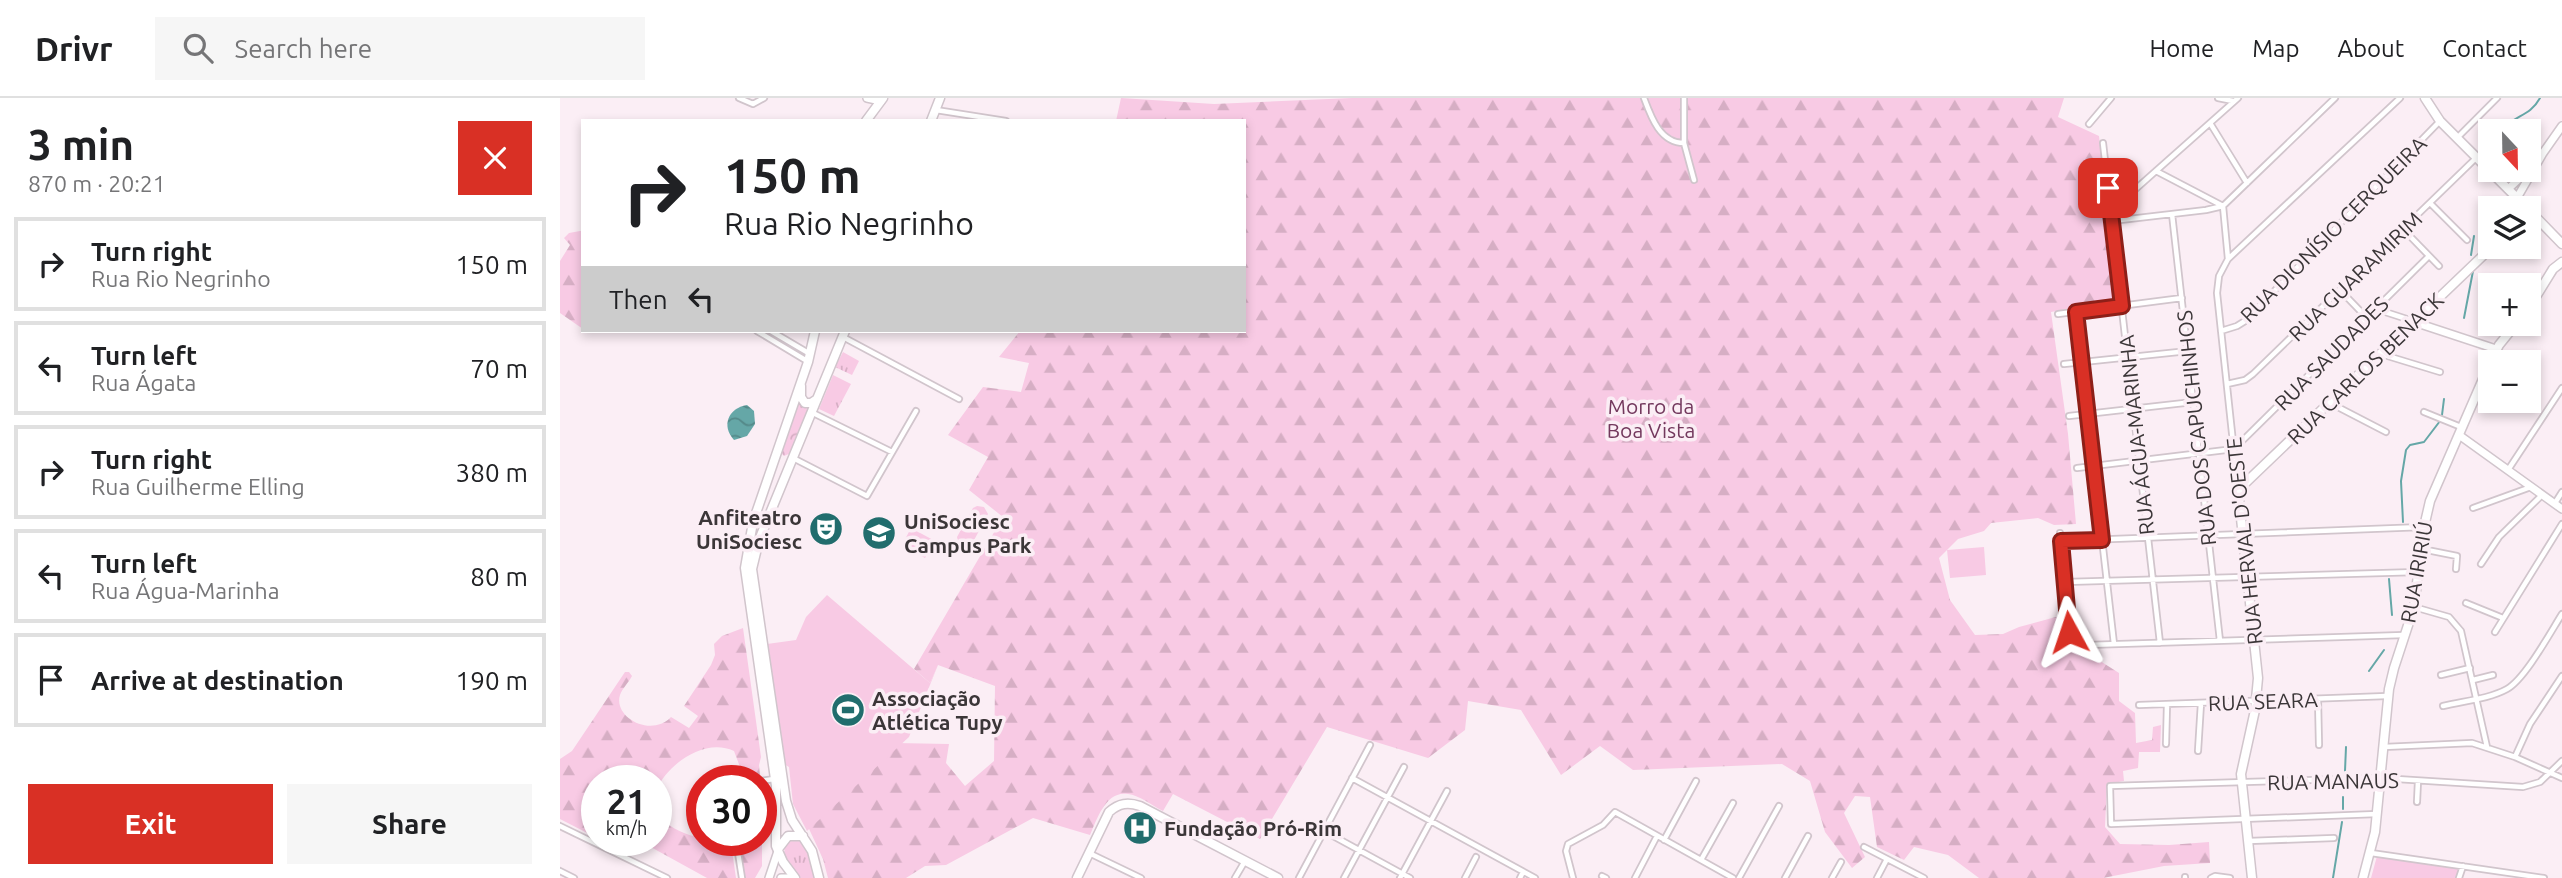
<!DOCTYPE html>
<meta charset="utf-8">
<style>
:root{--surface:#fff;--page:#f6f6f6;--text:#202124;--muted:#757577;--line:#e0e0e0;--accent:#d93025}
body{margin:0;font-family:Ubuntu,sans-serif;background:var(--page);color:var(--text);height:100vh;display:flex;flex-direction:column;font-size:26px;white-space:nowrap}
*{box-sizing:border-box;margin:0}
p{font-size:23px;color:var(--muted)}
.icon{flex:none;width:38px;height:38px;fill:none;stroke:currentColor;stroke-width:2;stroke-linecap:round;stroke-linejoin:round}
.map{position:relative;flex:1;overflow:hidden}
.sheet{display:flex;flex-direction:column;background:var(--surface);width:560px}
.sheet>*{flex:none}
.guide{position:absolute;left:21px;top:21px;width:665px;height:214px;border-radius:0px;box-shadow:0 4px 10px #0003;background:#fff;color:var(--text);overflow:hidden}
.needle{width:46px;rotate:158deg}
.fabs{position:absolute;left:1918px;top:21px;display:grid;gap:14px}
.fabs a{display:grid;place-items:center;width:63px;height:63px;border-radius:0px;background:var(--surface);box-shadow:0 4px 10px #0003;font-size:35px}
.speed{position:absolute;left:21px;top:667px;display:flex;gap:14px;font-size:35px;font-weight:700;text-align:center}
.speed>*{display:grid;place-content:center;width:91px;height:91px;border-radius:50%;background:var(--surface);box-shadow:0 4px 10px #0003;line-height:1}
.speed small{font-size:18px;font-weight:400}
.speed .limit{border:10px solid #d22;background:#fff;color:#111}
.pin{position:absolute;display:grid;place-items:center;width:60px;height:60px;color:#fff;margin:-30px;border-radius:14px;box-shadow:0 4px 10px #0006}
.me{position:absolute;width:77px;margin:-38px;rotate:355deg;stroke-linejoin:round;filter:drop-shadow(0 0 5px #0008)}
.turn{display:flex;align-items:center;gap:24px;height:147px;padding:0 28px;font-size:32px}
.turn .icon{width:91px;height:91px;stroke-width:2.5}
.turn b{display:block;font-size:49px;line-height:60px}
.then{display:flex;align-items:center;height:66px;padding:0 28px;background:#0003;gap:14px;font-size:26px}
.round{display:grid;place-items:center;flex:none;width:74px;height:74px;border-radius:0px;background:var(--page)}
.head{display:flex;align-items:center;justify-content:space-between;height:119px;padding:0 28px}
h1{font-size:42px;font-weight:700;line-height:52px}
.cta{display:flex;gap:14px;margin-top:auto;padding:14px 28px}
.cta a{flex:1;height:80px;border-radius:0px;background:var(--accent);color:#fff;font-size:28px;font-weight:700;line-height:80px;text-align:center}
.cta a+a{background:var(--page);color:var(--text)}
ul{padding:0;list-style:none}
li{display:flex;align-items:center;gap:21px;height:94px;margin:0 14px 10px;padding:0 14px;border:4px solid var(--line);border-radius:0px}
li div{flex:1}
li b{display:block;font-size:26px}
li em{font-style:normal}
header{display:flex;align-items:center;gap:42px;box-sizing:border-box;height:98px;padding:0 35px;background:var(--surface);border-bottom:2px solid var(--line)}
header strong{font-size:33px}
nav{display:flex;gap:38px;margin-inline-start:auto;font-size:24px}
.search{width:490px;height:63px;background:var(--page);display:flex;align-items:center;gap:18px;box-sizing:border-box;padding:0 24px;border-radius:0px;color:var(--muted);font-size:26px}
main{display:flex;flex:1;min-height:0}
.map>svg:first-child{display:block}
.grass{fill:url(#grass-tufts)}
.forest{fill:url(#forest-firs)}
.park{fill:url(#park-crowns)}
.pitch{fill:#f8cae4}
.water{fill:url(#water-waves)}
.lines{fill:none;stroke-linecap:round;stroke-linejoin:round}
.stream{stroke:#65a7a7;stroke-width:2}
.street-casing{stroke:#d1c5cc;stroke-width:8}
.secondary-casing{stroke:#d1c5cc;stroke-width:10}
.primary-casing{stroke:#d1c5cc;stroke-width:11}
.street{stroke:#fff;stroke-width:4.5}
.secondary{stroke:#fff;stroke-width:7}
.primary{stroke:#fff;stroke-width:8}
.route-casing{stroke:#8d1f18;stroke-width:18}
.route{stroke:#d93025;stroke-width:12}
.labels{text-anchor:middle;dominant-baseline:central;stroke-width:7;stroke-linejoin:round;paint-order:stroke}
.street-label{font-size:21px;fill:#3b3638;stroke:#fbeef5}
.park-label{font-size:21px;fill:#73385d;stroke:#fbeef5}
.poi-label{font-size:21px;font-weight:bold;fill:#3b3638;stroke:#fbeef5;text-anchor:start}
</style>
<header>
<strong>Drivr</strong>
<div class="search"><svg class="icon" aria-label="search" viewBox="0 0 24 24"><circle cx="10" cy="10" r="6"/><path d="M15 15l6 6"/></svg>Search here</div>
<nav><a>Home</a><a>Map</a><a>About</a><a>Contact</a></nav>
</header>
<main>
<section class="sheet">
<div class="head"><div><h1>3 min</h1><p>870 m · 20:21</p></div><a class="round" style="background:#d93025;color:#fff"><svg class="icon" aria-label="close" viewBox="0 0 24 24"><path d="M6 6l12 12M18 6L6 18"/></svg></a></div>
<ul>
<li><svg class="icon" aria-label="right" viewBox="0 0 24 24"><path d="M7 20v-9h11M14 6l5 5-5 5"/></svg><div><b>Turn right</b><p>Rua Rio Negrinho</p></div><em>150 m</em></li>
<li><svg class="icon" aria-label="left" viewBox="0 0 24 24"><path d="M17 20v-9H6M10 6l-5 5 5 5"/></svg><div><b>Turn left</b><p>Rua Ágata</p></div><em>70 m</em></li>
<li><svg class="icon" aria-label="right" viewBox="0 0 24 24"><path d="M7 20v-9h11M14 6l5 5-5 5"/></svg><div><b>Turn right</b><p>Rua Guilherme Elling</p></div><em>380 m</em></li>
<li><svg class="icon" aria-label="left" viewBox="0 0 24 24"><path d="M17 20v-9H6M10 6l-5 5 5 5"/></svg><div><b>Turn left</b><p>Rua Água-Marinha</p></div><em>80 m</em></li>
<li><svg class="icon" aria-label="arrive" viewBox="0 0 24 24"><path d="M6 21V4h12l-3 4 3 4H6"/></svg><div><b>Arrive at destination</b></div><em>190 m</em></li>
</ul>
<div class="cta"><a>Exit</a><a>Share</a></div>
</section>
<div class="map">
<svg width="2002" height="780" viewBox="0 0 2002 780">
<defs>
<pattern id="grass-tufts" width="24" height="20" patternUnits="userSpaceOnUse" patternTransform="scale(1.75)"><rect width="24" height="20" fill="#f8cae4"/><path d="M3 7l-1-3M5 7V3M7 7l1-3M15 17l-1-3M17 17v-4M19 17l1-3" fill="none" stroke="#d6aec4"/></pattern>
<pattern id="forest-firs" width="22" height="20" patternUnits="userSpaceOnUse" patternTransform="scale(1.75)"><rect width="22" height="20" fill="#f8cae4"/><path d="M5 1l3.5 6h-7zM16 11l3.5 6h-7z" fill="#d6aec4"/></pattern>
<pattern id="park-crowns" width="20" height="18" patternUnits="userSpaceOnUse" patternTransform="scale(1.75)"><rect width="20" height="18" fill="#f8cae4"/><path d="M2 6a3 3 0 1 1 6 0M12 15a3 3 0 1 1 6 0" fill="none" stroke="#d6aec4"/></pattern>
<pattern id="water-waves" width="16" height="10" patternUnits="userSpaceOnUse" patternTransform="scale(1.75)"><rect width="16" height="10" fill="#65a7a7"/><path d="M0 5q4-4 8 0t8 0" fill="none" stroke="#548989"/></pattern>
</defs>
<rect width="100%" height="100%" fill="#fbeef5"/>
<!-- grass -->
<path class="grass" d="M 283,254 L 299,263 L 292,277 L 275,269 Z
M 273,277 L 291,286 L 274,318 L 259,311 Z
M 230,741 L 240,741 L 248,752 L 256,780 L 239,780 L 225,760 L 224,747 Z"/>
<!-- forest -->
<path class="forest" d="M 561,0 L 654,6 L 792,0 L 1504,0 L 1498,19 L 1539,38 L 1557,202 L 1491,214 L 1508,336 L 1516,426 L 1494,427 L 1478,420 L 1431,425 L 1424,433 L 1398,441 L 1379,460 L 1390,502 L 1415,537 L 1443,536 L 1459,529 L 1503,517 L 1504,540 L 1559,575 L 1559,603 L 1575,615 L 1576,645 L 1592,642 L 1593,629 L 1601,627 L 1600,654 L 1579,654 L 1578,670 L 1563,673 L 1564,683 L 1547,686 L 1545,729 L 1560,746 L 1609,747 L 1649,744 L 1650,765 L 1604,768 L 1543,780 L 1419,780 L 1388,757 L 1354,749 L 1344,762 L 1317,749 L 1310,699 L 1295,698 L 1284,715 L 1305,759 L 1292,770 L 1265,734 L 1250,683 L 1222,666 L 1073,672 L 1040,648 L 1001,677 L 961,612 L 908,603 L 905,632 L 868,660 L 767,629 L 700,741 L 613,696 L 603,713 C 593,708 579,697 568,696 C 546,692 537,721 530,737 L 473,720 L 386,767 L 365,768 L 346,780 L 268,780 L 263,761 L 244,720 L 336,645 L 389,646 L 386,665 L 405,688 L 434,663 L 435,588 L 378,567 L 370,585 L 354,571 L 443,419 L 409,392 L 428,359 L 388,337 L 423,289 L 461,294 L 469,265 L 439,259 L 460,233 L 684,233 L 684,23 L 556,23 Z
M 20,133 L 23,133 L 23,231 L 0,215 L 0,163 L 10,147 L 4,140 L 9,135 Z
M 183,530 L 201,659 L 199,667 L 200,678 L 186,682 L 173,682 L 180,669 L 174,653 C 145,639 107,666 96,693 L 96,682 L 37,682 L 37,740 L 0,721 L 0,661 L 12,653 L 65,574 L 69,574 L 72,578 C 69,584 62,591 60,597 C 53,619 91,640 111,619 L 129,630 L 138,618 L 124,608 L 151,567 L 155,557 L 154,546 L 162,538 Z
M 202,684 L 202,768 L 195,780 L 184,780 L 179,742 L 201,742 Z
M 96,708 C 108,743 148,735 172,753 L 176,780 L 147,780 L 78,742 L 96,742 Z"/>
<!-- park -->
<path class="park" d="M 239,298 L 251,307 L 231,355 L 224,358 L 220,354 Z"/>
<!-- pitch -->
<path class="pitch" d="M 417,408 L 424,409 L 428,416 L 412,446 L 402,449 L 399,447 L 397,439 L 413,410 Z
M 351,430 L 375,443 L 365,460 L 342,447 Z
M 1424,449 L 1426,477 L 1390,480 L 1387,452 Z
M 267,497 L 370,585 L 378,567 L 349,639 L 247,733 L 233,706 L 229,669 L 224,666 L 207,546 L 236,542 L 246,519 Z
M 1817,758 L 1898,771 L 1896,780 L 1811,780 Z"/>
<!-- water -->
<path class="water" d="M 187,307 L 194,313 L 195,326 L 187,338 L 174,342 C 161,328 168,310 187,307 Z"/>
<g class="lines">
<!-- stream -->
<path class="stream" d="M 1942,33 C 1954,16 1969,20 1980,0
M 1911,157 L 1914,138
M 1904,220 L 1913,173
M 1882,317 L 1884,301
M 1843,424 L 1841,383 L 1846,352 L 1850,347 L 1864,344 L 1880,323
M 1829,481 L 1832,517
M 1809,573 L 1824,552
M 1785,673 L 1786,649
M 1783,711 L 1783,699
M 1773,780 L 1782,724"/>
<!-- street casing -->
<g class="street-casing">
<path id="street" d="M 179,0 L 193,6 L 204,0
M 1084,0 C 1091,19 1100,45 1124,45 L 1124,0
M 1658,0 L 1673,3
M 376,12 L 446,23
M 1650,25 L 1687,85
M 1529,26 L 1551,0
M 1898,39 L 1937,0
M 1124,45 L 1134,82
M 1543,45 L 1600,545
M 1596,73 L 1663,108 L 1668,161 L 1659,178 L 1657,195 L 1678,391
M 1870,105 L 1907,142
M 1552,112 L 1678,0
M 1612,116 L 1660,543
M 1552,123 L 1646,112 L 1663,108 L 1775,0
M 1843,131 L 1879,168
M 1668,161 L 1840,0
M 1780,192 L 1807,220
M 1816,211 L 1853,223
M 1516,213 L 1554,546
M 1498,216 L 1622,200
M 197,233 L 247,263
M 211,233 L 250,256
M 1661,233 L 1677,228 L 1685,223 L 1880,23
M 283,239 L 399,301
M 1821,256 L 1880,274
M 1504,266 L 1628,253
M 1667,286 L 1685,282 L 1693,276 L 1916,60
M 1770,305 L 1826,334
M 251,314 L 332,354
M 1864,314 L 1901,329
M 1509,318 L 1633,304
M 233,360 L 307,398 L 356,313
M 1517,370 L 1674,351 L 1869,158
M 1948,372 L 2002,290
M 1995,405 L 2002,394
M 1913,410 L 1971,389
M 1500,435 L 1509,534
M 1501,443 L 1863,429
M 1862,451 L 1897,458 L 1896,471
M 1921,466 L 1939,439 L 1982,397
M 1505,484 L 1858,474
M 1906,505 L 1943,520
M 1854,509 L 1889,519 L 1901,533 L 1927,649
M 1935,534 L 2002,426
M 1527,547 L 1844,537
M 1881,577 L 1910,570
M 1913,582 L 1933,577
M 1758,601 L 1759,647
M 1579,607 L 1827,598
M 1883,608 C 1903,603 1929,601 1947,591 C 1965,581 1990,535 2002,516
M 1606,646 L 1607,606
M 1824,649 L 1912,645 L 1955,659 L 2002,680
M 1638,653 L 1641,605
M 1955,659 L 1970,626 L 2002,578
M 792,680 L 975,780
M 201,683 L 214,681
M 1857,704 L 1858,683
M 1817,716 L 1551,726 L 1550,688 L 1821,680 L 1963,689 L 1980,684 L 2002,663
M 0,728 L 107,780
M 764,733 L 850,780
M 176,742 L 182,780
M 1104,742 L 1136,683
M 1689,743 L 1774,740
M 1304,749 L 1364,780
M 529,755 L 581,780
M 1811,755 L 1984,780
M 1141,762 L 1173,705
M 0,773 L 14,780
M 1042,778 L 1046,780
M 675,780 L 685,763
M 739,780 L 810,647
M 784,780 L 844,669
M 840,780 L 887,693
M 905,780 L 916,759
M 960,780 L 963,774
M 1013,780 L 1006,753 L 1008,746 L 1043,727 L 1055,714 L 1173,780
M 1075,780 L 1097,738
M 1179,780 L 1219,708
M 1225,780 L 1248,738
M 1272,780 L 1281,764
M 1317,780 L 1327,761
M 1625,780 L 1625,779
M 1651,780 L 1655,778 L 1670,780
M 1899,780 L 1903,768"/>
</g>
<!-- secondary casing -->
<g class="secondary-casing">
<path id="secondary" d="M 307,0 L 321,3
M 1948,91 L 1970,71
M 1957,100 L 1983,55 L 2002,28
M 1854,224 L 1936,251
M 1899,337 L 2002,411
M 209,780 L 218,753
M 221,780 L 230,780"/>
</g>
<!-- primary casing -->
<g class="primary-casing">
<path id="primary" d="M 1865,0 L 1880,23 L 1967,110
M 306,23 L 323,0
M 371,23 L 380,0
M 1969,112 L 2002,146
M 1969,210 L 1993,171 L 2002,164
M 241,288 L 241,299 L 245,305 L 251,305 L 257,301
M 218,751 L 228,738 L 243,738
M 235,780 L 223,764 L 216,748 L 216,688 L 185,470 L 193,424 L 248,264 L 255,233
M 259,780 L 252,753 L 232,722 L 226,703 L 192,471 L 199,442 L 285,233
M 517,780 L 549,714 C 559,705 568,704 580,708 L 718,780
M 1692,780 L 1681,676 L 1695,612 L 1698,580 L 1678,392 L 1932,149
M 1803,780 L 1815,734 L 1829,591 L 1834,570 L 1854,509 L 1864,429 L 1870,403 L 1930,265 L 1939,247 L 1956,226"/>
</g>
<!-- street -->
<use href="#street" class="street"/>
<!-- secondary -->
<use href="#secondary" class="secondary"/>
<!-- primary -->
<use href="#primary" class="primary"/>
</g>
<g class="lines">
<!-- route casing -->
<g class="route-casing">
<path id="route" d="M 1509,534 L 1501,443 L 1542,442 L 1516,214 L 1562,208 L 1548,90"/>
</g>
<!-- route -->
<use href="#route" class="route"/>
</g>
<!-- icons -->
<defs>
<g id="theatre-disc" transform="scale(1.75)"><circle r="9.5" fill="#216d6d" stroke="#fbeef5"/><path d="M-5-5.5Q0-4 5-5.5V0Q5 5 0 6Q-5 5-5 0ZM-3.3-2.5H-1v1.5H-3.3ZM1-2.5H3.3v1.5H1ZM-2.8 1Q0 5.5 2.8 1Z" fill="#fff"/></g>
<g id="university-disc" transform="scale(1.75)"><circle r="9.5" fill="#216d6d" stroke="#fbeef5"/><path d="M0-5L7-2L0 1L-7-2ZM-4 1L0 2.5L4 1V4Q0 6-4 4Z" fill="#fff"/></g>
<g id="stadium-disc" transform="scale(1.75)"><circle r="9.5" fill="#216d6d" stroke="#fbeef5"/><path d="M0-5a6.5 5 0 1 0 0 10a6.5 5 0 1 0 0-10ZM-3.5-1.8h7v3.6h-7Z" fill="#fff"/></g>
<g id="hospital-disc" transform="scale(1.75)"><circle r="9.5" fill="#216d6d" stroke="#fbeef5"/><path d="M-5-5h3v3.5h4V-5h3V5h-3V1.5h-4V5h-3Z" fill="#fff"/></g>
</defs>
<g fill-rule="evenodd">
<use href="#theatre-disc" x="266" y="431"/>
<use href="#university-disc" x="319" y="435"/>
<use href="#stadium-disc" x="288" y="612"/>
<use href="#hospital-disc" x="580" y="730"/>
</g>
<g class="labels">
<!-- street labels -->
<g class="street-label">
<text transform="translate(1773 131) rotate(-45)">RUA DIONÍSIO CERQUEIRA</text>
<text transform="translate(1795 178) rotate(-44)">RUA GUARAMIRIM</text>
<text transform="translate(1771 255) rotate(-45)">RUA SAUDADES</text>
<text transform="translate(1805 270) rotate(-44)">RUA CARLOS BENACK</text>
<text transform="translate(1636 330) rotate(-96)">RUA DOS CAPUCHINHOS</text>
<text transform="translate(1576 337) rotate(-96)">RUA ÁGUA-MARINHA</text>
<text transform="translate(1684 443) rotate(-96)">RUA HERVAL D'OESTE</text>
<text transform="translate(1856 474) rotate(-80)">RUA IRIRIÚ</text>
<text transform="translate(1703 603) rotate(-2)">RUA SEARA</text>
<text transform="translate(1773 683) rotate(-1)">RUA MANAUS</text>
</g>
<!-- park labels -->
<g class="park-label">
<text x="1091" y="308">Morro da<tspan x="1091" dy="24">Boa Vista</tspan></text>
</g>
<!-- poi labels -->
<g class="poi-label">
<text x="242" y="419" text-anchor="end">Anfiteatro<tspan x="242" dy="24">UniSociesc</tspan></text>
<text x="344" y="423">UniSociesc<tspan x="344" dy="24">Campus Park</tspan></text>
<text x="312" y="600">Associação<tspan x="312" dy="24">Atlética Tupy</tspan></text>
<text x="604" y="730">Fundação Pró-Rim</text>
</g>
</g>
</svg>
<div class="fabs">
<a><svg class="needle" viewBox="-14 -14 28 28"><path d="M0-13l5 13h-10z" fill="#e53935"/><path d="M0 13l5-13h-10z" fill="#757577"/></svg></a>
<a><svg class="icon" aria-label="layers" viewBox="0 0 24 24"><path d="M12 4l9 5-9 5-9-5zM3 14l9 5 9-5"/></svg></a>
<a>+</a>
<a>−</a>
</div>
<div class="speed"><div>21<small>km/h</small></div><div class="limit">30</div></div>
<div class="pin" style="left:1548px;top:90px;background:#d93025"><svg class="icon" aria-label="arrive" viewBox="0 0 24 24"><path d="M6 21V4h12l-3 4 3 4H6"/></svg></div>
<svg class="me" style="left:1509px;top:534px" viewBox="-20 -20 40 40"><path d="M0-17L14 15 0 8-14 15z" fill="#d93025" stroke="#fff" stroke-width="4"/></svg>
<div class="guide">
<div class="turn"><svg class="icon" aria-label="right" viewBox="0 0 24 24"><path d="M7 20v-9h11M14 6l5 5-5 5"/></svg><div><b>150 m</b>Rua Rio Negrinho</div></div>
<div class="then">Then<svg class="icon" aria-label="left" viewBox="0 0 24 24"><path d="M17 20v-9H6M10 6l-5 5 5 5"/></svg></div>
</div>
</div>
</main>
